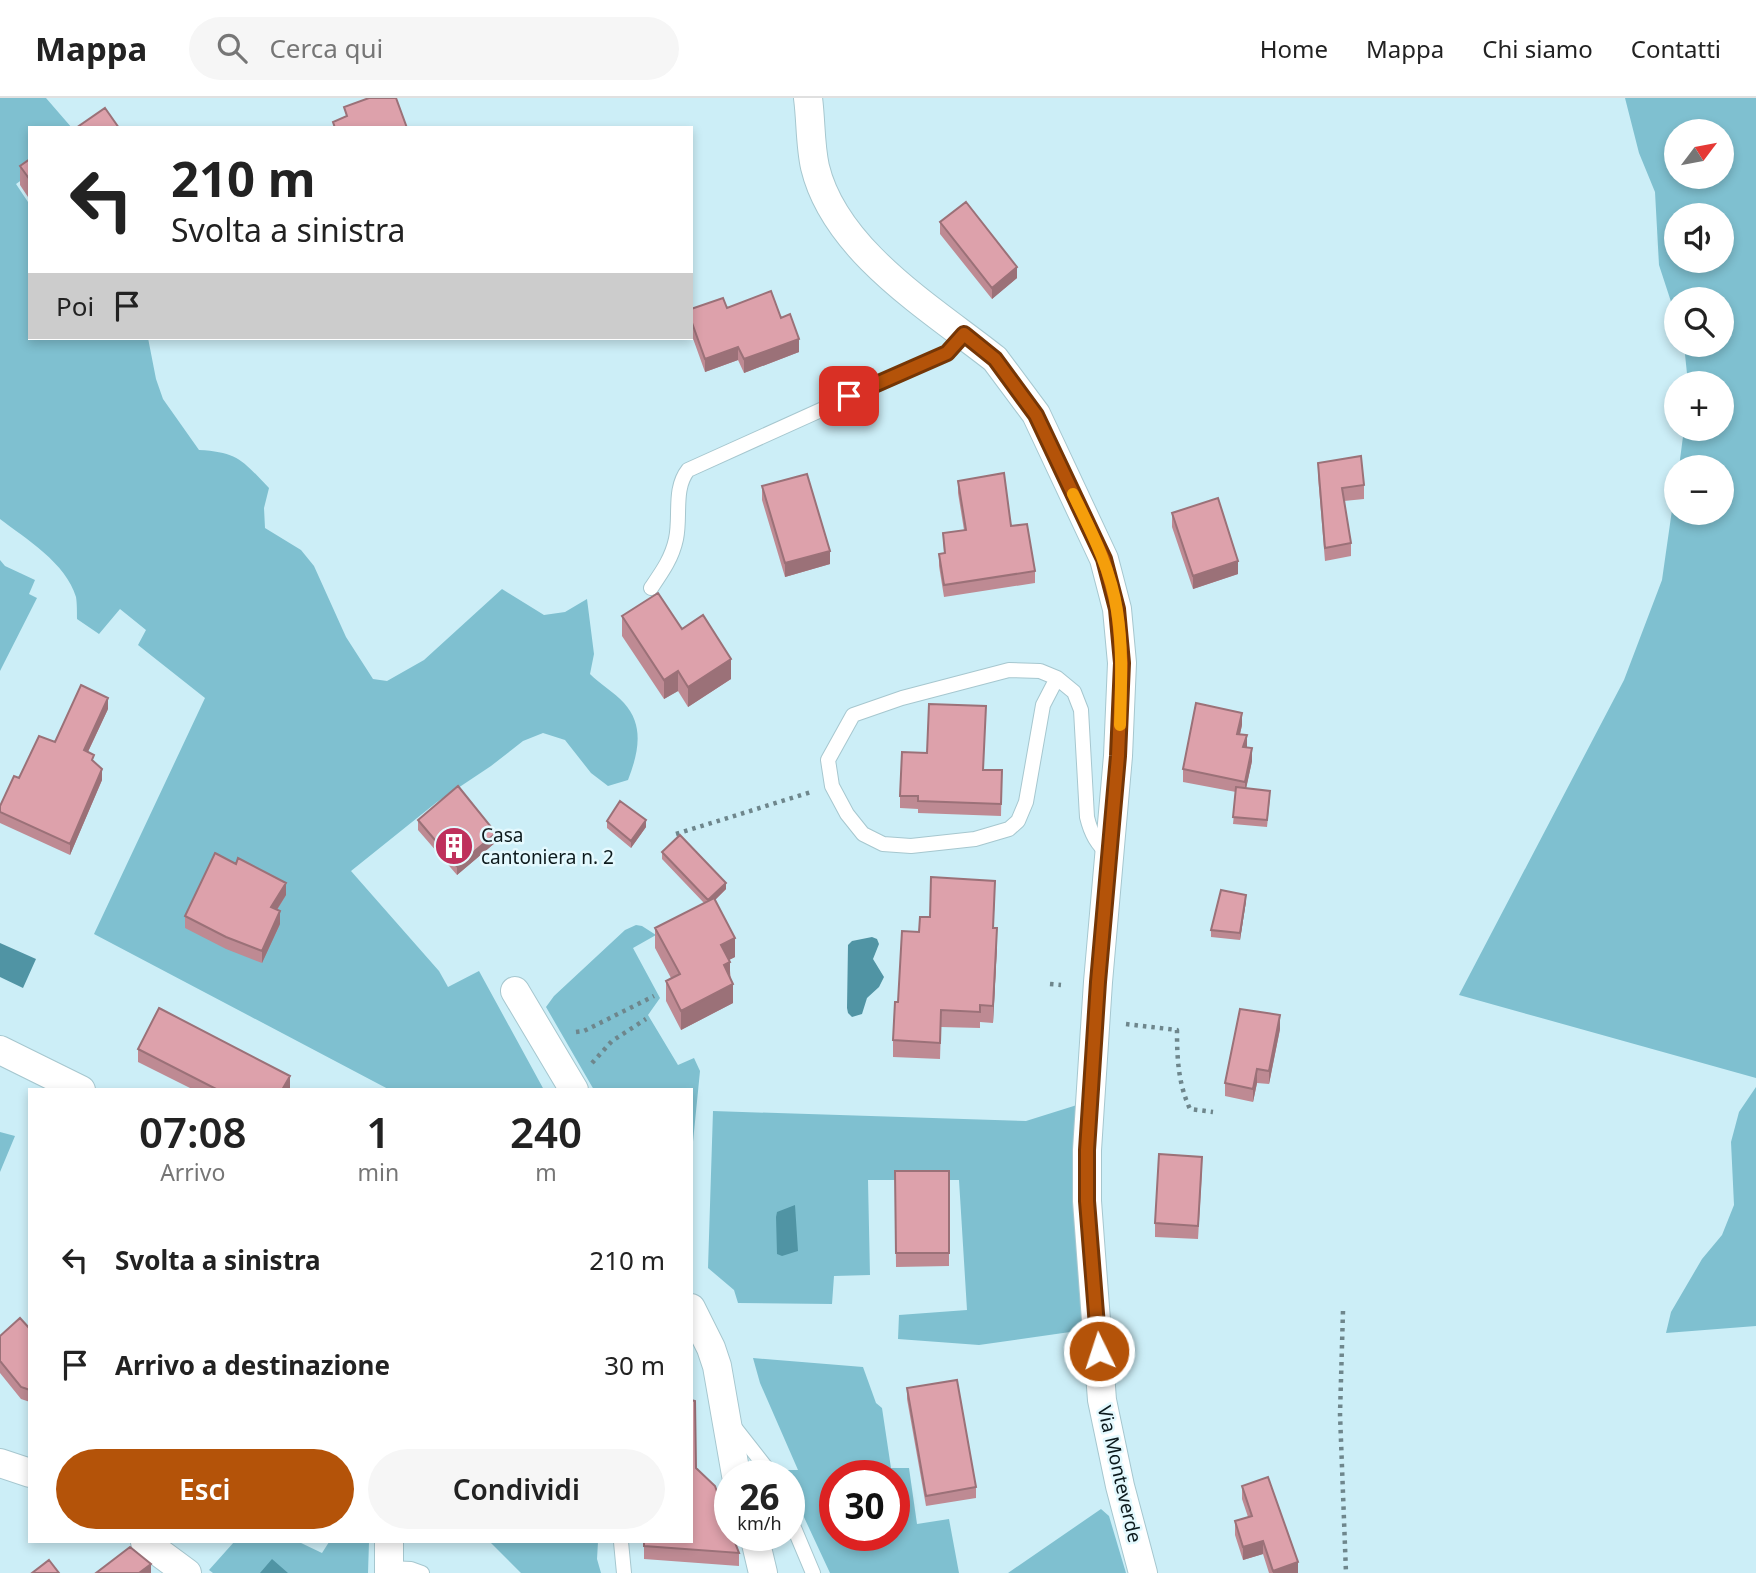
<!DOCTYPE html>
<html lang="it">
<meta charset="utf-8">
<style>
:root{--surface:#fff;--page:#f6f6f6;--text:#222;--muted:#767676;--line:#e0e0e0;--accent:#b45309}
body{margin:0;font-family:"Noto Sans",sans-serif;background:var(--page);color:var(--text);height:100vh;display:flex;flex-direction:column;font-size:26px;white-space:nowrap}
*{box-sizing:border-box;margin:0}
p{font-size:23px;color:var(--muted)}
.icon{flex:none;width:38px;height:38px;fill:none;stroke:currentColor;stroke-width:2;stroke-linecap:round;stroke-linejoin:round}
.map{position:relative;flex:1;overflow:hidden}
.details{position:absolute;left:28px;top:990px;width:665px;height:455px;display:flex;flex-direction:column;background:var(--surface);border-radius:0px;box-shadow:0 4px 10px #0003}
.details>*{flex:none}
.guide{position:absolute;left:28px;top:28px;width:665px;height:214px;border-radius:0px;box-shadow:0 4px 10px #0003;background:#fff;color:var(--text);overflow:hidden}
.needle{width:46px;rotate:58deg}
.buttons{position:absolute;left:1664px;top:21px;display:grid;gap:14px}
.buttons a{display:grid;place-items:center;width:70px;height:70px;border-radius:50%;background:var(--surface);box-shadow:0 4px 10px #0003;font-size:35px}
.speed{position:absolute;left:714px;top:1362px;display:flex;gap:14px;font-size:35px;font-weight:700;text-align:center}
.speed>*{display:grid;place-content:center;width:91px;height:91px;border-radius:50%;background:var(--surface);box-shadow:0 4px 10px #0003;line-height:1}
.speed small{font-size:18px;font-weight:400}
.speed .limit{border:10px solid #d22;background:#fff;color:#111}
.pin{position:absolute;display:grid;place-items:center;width:60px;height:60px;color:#fff;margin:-30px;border-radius:14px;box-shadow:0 4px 10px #0006}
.me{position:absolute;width:77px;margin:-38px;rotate:356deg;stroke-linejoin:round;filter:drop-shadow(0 0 5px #0008)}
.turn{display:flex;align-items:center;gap:24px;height:147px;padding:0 28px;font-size:32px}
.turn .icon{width:91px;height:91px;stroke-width:2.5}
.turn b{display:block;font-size:49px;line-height:60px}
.then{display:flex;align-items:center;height:66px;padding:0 28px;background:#0003;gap:14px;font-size:26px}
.eta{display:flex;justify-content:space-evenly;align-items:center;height:119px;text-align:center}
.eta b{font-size:42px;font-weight:600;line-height:49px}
.button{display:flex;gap:14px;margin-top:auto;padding:14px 28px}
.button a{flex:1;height:80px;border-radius:42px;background:var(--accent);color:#fff;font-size:28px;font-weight:600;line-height:80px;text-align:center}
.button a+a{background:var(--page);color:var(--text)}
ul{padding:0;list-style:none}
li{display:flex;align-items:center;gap:21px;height:105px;padding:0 28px}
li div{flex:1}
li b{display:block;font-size:26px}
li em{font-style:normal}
header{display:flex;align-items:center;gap:42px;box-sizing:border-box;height:98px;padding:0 35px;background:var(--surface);border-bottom:2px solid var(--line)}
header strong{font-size:33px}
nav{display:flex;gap:38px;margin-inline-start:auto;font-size:24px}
.search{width:490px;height:63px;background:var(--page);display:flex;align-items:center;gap:18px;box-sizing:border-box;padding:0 24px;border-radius:38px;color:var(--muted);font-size:26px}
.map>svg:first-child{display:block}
.green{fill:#7fc0d0;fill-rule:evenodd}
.water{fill:#5094a4}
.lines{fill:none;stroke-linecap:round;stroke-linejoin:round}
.service-casing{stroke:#a6c7cf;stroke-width:16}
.minor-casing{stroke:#a6c7cf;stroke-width:30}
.path{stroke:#6e868c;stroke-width:4.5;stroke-dasharray:3.5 5;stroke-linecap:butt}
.service{stroke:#fff;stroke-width:14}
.minor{stroke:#fff;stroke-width:28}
.wall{fill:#be8a93}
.shaded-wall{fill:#9b7178}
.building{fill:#dda1ab;stroke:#9b7178;stroke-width:2}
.route-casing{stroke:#753606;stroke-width:18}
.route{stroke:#b45309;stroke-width:12}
.slow{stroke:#f59e0b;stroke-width:12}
.labels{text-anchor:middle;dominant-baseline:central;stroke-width:5;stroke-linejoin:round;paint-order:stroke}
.poi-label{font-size:19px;fill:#0d1a1d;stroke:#e4f9fe;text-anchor:start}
.street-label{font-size:19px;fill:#0d1a1d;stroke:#e4f9fe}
</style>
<header>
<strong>Mappa</strong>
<div class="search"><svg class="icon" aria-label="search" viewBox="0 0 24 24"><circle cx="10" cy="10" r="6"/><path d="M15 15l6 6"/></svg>Cerca qui</div>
<nav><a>Home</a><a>Mappa</a><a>Chi siamo</a><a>Contatti</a></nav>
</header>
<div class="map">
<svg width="1756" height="1475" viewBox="0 0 1756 1475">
<rect width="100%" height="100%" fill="#cceef7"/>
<!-- green -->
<path class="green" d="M 0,0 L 46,0 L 72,30 L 30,30 L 30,76 L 16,86 L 30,107 L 30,240 L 148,240 L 156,281 L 163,301 L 199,352 C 238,354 243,363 269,390 L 264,410 L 265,430 L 301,452 L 314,468 L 346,539 L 373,581 L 387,583 L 424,562 L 502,491 L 544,517 L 565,514 L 587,501 L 594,556 L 590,576 C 600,586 614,594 624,605 C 645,628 638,656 628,682 L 608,688 L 591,675 L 565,642 L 543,635 L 523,643 L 491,668 L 437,704 L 351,773 L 439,873 L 448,889 L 479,873 L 544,992 L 390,992 L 94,836 L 205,600 L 138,547 L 146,532 L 120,511 L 99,536 L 77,521 C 77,514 77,505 76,499 C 66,465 26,441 0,421 Z
M 1625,0 L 1756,0 L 1756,980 L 1459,897 L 1624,582 L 1662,482 L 1676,384 L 1676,415 L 1722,415 L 1722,369 L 1679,369 L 1684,331 L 1722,331 L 1722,285 L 1688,285 L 1684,247 L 1722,247 L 1722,201 L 1676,201 L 1676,219 L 1659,167 L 1655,94 L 1639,55 ZM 1676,33 L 1722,33 L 1722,79 L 1676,79 ZM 1722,117 L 1722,163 L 1676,163 L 1676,117 Z
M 0,462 L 5,468 L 35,482 L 29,496 L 37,500 L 0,573 Z
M 636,827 L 642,828 L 656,837 L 633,850 L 660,900 L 648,917 L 678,967 L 694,960 L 700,973 L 691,1064 L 691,992 L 594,992 L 546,909 L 554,898 L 625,832 Z
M 1756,989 L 1756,1228 L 1666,1235 L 1671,1214 L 1702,1161 L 1722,1137 L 1734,1107 L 1731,1044 L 1739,1014 Z
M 1077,1007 L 1084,1232 L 979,1247 L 898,1241 L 899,1217 L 967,1212 L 959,1082 L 868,1082 L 870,1177 L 834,1178 L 832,1206 L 738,1205 L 734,1192 L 708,1170 L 713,1013 L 1026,1023 Z
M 0,1034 L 15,1038 L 0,1074 Z
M 753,1260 L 863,1269 L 876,1305 L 882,1310 L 891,1370 L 909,1370 L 917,1426 L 949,1421 L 959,1475 L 830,1475 L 789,1387 L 789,1377 L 785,1377 L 783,1372 L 798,1372 L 760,1285 ZM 894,1377 L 894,1437 L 835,1437 L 835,1377 Z
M 1101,1411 L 1109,1418 L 1126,1475 L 1008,1475 Z
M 234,1444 L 299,1444 L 322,1455 L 329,1444 L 369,1444 L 368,1475 L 213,1475 L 209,1472 Z
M 490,1444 L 598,1444 L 597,1461 L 601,1475 L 521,1475 Z"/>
<!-- water -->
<path class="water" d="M 872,839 L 877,841 L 879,846 L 873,861 L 884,879 L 879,889 L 867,900 L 862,916 L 852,919 L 848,915 L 847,910 L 848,847 L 852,843 Z
M 0,845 L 36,861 L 23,890 L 0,879 Z
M 795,1107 L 798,1153 L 782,1158 L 777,1156 L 776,1119 L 777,1114 Z
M 272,1461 L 288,1475 L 260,1475 Z"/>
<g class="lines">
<!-- service casing -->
<g class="service-casing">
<path id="service" d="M 651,490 C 662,474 672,460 676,441 C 681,418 673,391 688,372 L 947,255 L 963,236
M 1057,580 L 1043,607 L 1026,704 L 1018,723 L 1009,731 L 975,741 L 911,748 L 883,746 L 863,736 L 847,716 L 832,688 L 828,662 L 853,617 L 902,600 L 1009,572 L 1040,573 L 1057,580 L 1074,594 L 1081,612 L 1087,719 C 1091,736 1097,746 1110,758
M 732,1326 L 772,1377
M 789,1418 L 813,1475
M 621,1444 L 624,1475
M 389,1470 L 411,1471 L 422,1475"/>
</g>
<!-- minor casing -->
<g class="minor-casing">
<path id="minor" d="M 808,0 C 811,22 810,47 815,69 C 835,153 932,211 995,261 L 1036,316 L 1104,461 L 1117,511 L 1122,565 L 1118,658 L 1098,884 L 1087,1052 L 1087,1103 L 1102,1302 L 1120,1388 L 1143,1475
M 515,893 L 574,992
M 0,952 L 81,992
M 691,1210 L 711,1250 L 717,1268 L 736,1377
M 0,1365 L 30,1375
M 754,1437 L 763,1475
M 145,1444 L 187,1475
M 389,1475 L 389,1444"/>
</g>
<!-- path -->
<path class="path" d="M 676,736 L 811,694
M 1050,886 L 1061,887
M 1126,926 L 1177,932 C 1177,960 1178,985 1190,1011 L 1213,1014
M 576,934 L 584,933 L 654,898
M 592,965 L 612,943 L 646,921
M 1343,1213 L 1340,1316 L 1346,1475"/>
<!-- service -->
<use href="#service" class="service"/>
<!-- minor -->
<use href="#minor" class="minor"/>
</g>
<!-- wall -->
<path class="wall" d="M 30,61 L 30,102 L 20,87 L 20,68 Z
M 940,124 L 1017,180 L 992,201 L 940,136 Z
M 727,210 L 781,220 L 799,254 L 744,275 L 738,262 L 705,274 L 691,235 L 691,211 Z
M 1318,365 L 1364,387 L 1364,401 L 1344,403 L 1351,445 L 1351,458 L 1325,463 L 1318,378 Z
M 958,383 L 1011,428 L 1035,473 L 1035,485 L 944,499 L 939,468 L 939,456 L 944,455 L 943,435 L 964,432 L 958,395 Z
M 762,388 L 830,466 L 785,479 L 762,402 Z
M 1172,415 L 1238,476 L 1193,491 L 1172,429 Z
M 622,518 L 682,531 L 731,581 L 688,609 L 678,593 L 664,601 L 622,538 Z
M 108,611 L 88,654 L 102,682 L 70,757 L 0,725 L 0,708 L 19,680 L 55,644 Z
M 1242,627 L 1240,636 L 1247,650 L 1252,663 L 1246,690 L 1270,699 L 1267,729 L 1233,726 L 1236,694 L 1183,684 L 1183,671 Z
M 984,672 L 1002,672 L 1001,718 L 918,715 L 918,711 L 900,710 L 900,698 Z
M 418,722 L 496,744 L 457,777 L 418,732 Z
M 607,723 L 646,729 L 631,750 L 607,730 Z
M 662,754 L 726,791 L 715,802 L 735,859 L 729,862 L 733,905 L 681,932 L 666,903 L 666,883 L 671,880 L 655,850 L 655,830 L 704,805 L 662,761 Z
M 286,797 L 277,812 L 280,826 L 262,865 L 226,851 L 185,830 L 185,818 Z
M 995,799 L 993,830 L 997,847 L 993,925 L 980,924 L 980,930 L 941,929 L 940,961 L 893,959 L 893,942 L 898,904 L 919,834 Z
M 1246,803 L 1240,842 L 1211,839 L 1211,832 Z
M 1280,931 L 1269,986 L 1257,985 L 1253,1004 L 1225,998 L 1225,985 Z
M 138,951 L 290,990 L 289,992 L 194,992 L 138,964 Z
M 895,1073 L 949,1073 L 949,1168 L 896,1169 Z
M 1202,1073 L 1198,1141 L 1155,1139 L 1155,1125 Z
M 30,1231 L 30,1304 L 21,1301 L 0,1275 L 0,1238 Z
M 907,1290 L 976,1389 L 976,1400 L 926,1408 L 907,1301 Z
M 696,1370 L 739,1455 L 739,1468 L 644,1461 L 644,1444 Z
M 1242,1388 L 1298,1475 L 1269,1475 L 1263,1456 L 1243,1462 L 1235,1437 L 1235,1423 L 1248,1419 L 1242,1401 Z"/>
<!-- shaded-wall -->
<path class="shaded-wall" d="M 1017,169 L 1017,180 L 992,201 L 992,190 Z
M 799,241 L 799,254 L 744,275 L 744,261 Z
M 738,249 L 738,262 L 705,274 L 705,261 Z
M 830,453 L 830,466 L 785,479 L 785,465 Z
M 1238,463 L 1238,476 L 1193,491 L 1193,478 Z
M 731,561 L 731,581 L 688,609 L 688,589 Z
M 678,573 L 678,593 L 664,601 L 664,582 Z
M 108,600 L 108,611 L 84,662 L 84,652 Z
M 1242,615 L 1242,627 L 1237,649 L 1237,636 Z
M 1247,637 L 1247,650 L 1243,649 Z
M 1252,650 L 1252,663 L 1245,696 L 1245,684 Z
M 102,671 L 102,682 L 70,757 L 70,746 Z
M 646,722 L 646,729 L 631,750 L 631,743 Z
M 496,735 L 496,744 L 457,777 L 457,768 Z
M 286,785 L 286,797 L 271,821 L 271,809 Z
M 726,785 L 726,791 L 708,809 L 708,802 Z
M 1246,797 L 1246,803 L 1240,842 L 1240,835 Z
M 280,813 L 280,826 L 262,865 L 262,853 Z
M 997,830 L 997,847 L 993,925 L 993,908 Z
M 735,840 L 735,859 L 721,866 L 721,847 Z
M 730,864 L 730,884 L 724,867 Z
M 733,886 L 733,905 L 681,932 L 681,913 Z
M 1280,917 L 1280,931 L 1269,986 L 1269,973 Z
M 1257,971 L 1257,985 L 1253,1004 L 1253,991 Z
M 290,978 L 290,990 L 289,992 L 282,992 Z
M 1263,1443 L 1263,1456 L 1243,1462 L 1243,1449 Z
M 1298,1464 L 1298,1475 L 1273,1475 L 1273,1473 Z
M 151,1466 L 151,1475 L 139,1475 Z"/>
<!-- building -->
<path class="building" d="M 369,0 L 396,0 L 407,30 L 335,30 L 333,24 L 347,18 L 344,9 Z
M 105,10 L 119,30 L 76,30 Z
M 30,61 L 30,82 L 20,68 Z
M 966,104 L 1017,169 L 992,190 L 940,124 Z
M 771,193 L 781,220 L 790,216 L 799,241 L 744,261 L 738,249 L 705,261 L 691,222 L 691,211 L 723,200 L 727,210 Z
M 1361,358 L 1364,387 L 1342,390 L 1351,445 L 1325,450 L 1318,365 Z
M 1004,375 L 1011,428 L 1027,426 L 1035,473 L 944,487 L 939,456 L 945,455 L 943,435 L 966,432 L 958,383 Z
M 807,376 L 830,453 L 785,465 L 762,388 Z
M 1218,400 L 1238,463 L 1193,478 L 1172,415 Z
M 658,495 L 682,531 L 703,517 L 731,561 L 688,589 L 678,573 L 664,582 L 622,518 Z
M 81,587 L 108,600 L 84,652 L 94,657 L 92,662 L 102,671 L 70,746 L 0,714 L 0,708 L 14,678 L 19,680 L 39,638 L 55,644 Z
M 1196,605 L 1242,615 L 1237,636 L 1247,637 L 1243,649 L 1252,650 L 1245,684 L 1183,671 Z
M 929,606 L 986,608 L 983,672 L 1002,672 L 1001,706 L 918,703 L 918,698 L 900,698 L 902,654 L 927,655 Z
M 458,688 L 496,735 L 457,768 L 418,722 Z
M 1236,689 L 1270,693 L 1267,722 L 1233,719 Z
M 620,703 L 646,722 L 631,743 L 607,723 Z
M 680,737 L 726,785 L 708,802 L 662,754 Z
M 215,755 L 236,766 L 238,760 L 286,785 L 271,809 L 280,813 L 262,853 L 226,839 L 185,818 Z
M 931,779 L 995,783 L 993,830 L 997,830 L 993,908 L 980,907 L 980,914 L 941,912 L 940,945 L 893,942 L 895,904 L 898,904 L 902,833 L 919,834 L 920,819 L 930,819 Z
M 1221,792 L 1246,797 L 1240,835 L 1211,832 Z
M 714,800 L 735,840 L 721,847 L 730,864 L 724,867 L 733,886 L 681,913 L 666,883 L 680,876 L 655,830 Z
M 159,910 L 290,978 L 282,992 L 218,992 L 138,951 Z
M 1240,911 L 1280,917 L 1269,973 L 1257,971 L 1253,991 L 1225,985 Z
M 1159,1056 L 1202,1059 L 1198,1128 L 1155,1125 Z
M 895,1073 L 949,1073 L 949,1155 L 896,1155 Z
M 20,1220 L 30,1231 L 30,1292 L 21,1289 L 0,1263 L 0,1238 Z
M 957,1282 L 976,1389 L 926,1398 L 907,1290 Z
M 691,1302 L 695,1303 L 696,1370 L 715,1388 L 730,1430 L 730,1437 L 732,1437 L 739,1455 L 644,1448 L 644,1444 L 691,1444 Z
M 1268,1379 L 1298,1464 L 1273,1473 L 1263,1443 L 1243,1449 L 1235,1423 L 1252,1418 L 1242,1388 Z
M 130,1449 L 151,1466 L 139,1475 L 96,1475 Z
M 49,1462 L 59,1475 L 32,1475 Z"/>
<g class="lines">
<!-- route casing -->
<g class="route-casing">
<path id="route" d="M 849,298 L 947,255 L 964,236 L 995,261 L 1036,317 L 1104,461 L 1117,511 L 1122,565 L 1118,658 L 1098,884 L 1087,1052 L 1087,1103 L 1099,1253"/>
</g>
<!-- route -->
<use href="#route" class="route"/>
<!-- slow -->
<path class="slow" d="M 1073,396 C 1091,433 1111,471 1117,513 C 1123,550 1121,588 1120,627"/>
</g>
<!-- icons -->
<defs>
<g id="building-disc" transform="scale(2.0125)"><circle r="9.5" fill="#bf305c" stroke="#e4f9fe"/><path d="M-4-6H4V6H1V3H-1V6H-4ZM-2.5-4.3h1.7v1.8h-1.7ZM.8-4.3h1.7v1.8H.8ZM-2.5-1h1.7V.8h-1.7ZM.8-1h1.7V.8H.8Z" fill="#fff"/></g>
</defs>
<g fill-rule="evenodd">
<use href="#building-disc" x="454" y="748"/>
</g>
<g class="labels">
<!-- poi labels -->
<g class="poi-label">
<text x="481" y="737">Casa<tspan x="481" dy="22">cantoniera n. 2</tspan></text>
</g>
<!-- street labels -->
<g class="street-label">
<text transform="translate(1120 1376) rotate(77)">Via Monteverde</text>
</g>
</g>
</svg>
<div class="buttons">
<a><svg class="needle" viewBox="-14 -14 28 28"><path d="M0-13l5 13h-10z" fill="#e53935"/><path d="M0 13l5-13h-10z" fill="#767676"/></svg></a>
<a><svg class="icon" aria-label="sound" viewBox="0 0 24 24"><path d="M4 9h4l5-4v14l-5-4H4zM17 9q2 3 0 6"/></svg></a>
<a><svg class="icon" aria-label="search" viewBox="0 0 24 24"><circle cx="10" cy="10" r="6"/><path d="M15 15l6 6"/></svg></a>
<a>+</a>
<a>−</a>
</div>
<div class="speed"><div>26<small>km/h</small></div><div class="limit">30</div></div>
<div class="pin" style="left:849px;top:298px;background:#d93025"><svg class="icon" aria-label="arrive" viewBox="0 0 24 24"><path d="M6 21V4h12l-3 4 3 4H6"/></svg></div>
<svg class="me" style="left:1099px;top:1253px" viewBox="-20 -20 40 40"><circle r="17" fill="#b45309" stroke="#fff" stroke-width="3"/><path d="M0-11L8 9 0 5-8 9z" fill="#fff"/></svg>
<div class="guide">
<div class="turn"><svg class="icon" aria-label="left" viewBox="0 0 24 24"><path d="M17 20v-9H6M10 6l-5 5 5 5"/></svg><div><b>210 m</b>Svolta a sinistra</div></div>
<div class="then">Poi<svg class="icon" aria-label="arrive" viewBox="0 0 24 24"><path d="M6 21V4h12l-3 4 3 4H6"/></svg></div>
</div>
<section class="details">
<div class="eta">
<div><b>07:08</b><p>Arrivo</p></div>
<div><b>1</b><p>min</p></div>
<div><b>240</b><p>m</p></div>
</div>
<ul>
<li><svg class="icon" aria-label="left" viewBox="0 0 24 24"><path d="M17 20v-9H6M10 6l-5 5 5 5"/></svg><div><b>Svolta a sinistra</b></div><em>210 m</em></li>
<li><svg class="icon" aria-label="arrive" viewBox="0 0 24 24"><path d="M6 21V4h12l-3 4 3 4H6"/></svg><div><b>Arrivo a destinazione</b></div><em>30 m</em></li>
</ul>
<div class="button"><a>Esci</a><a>Condividi</a></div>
</section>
</div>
